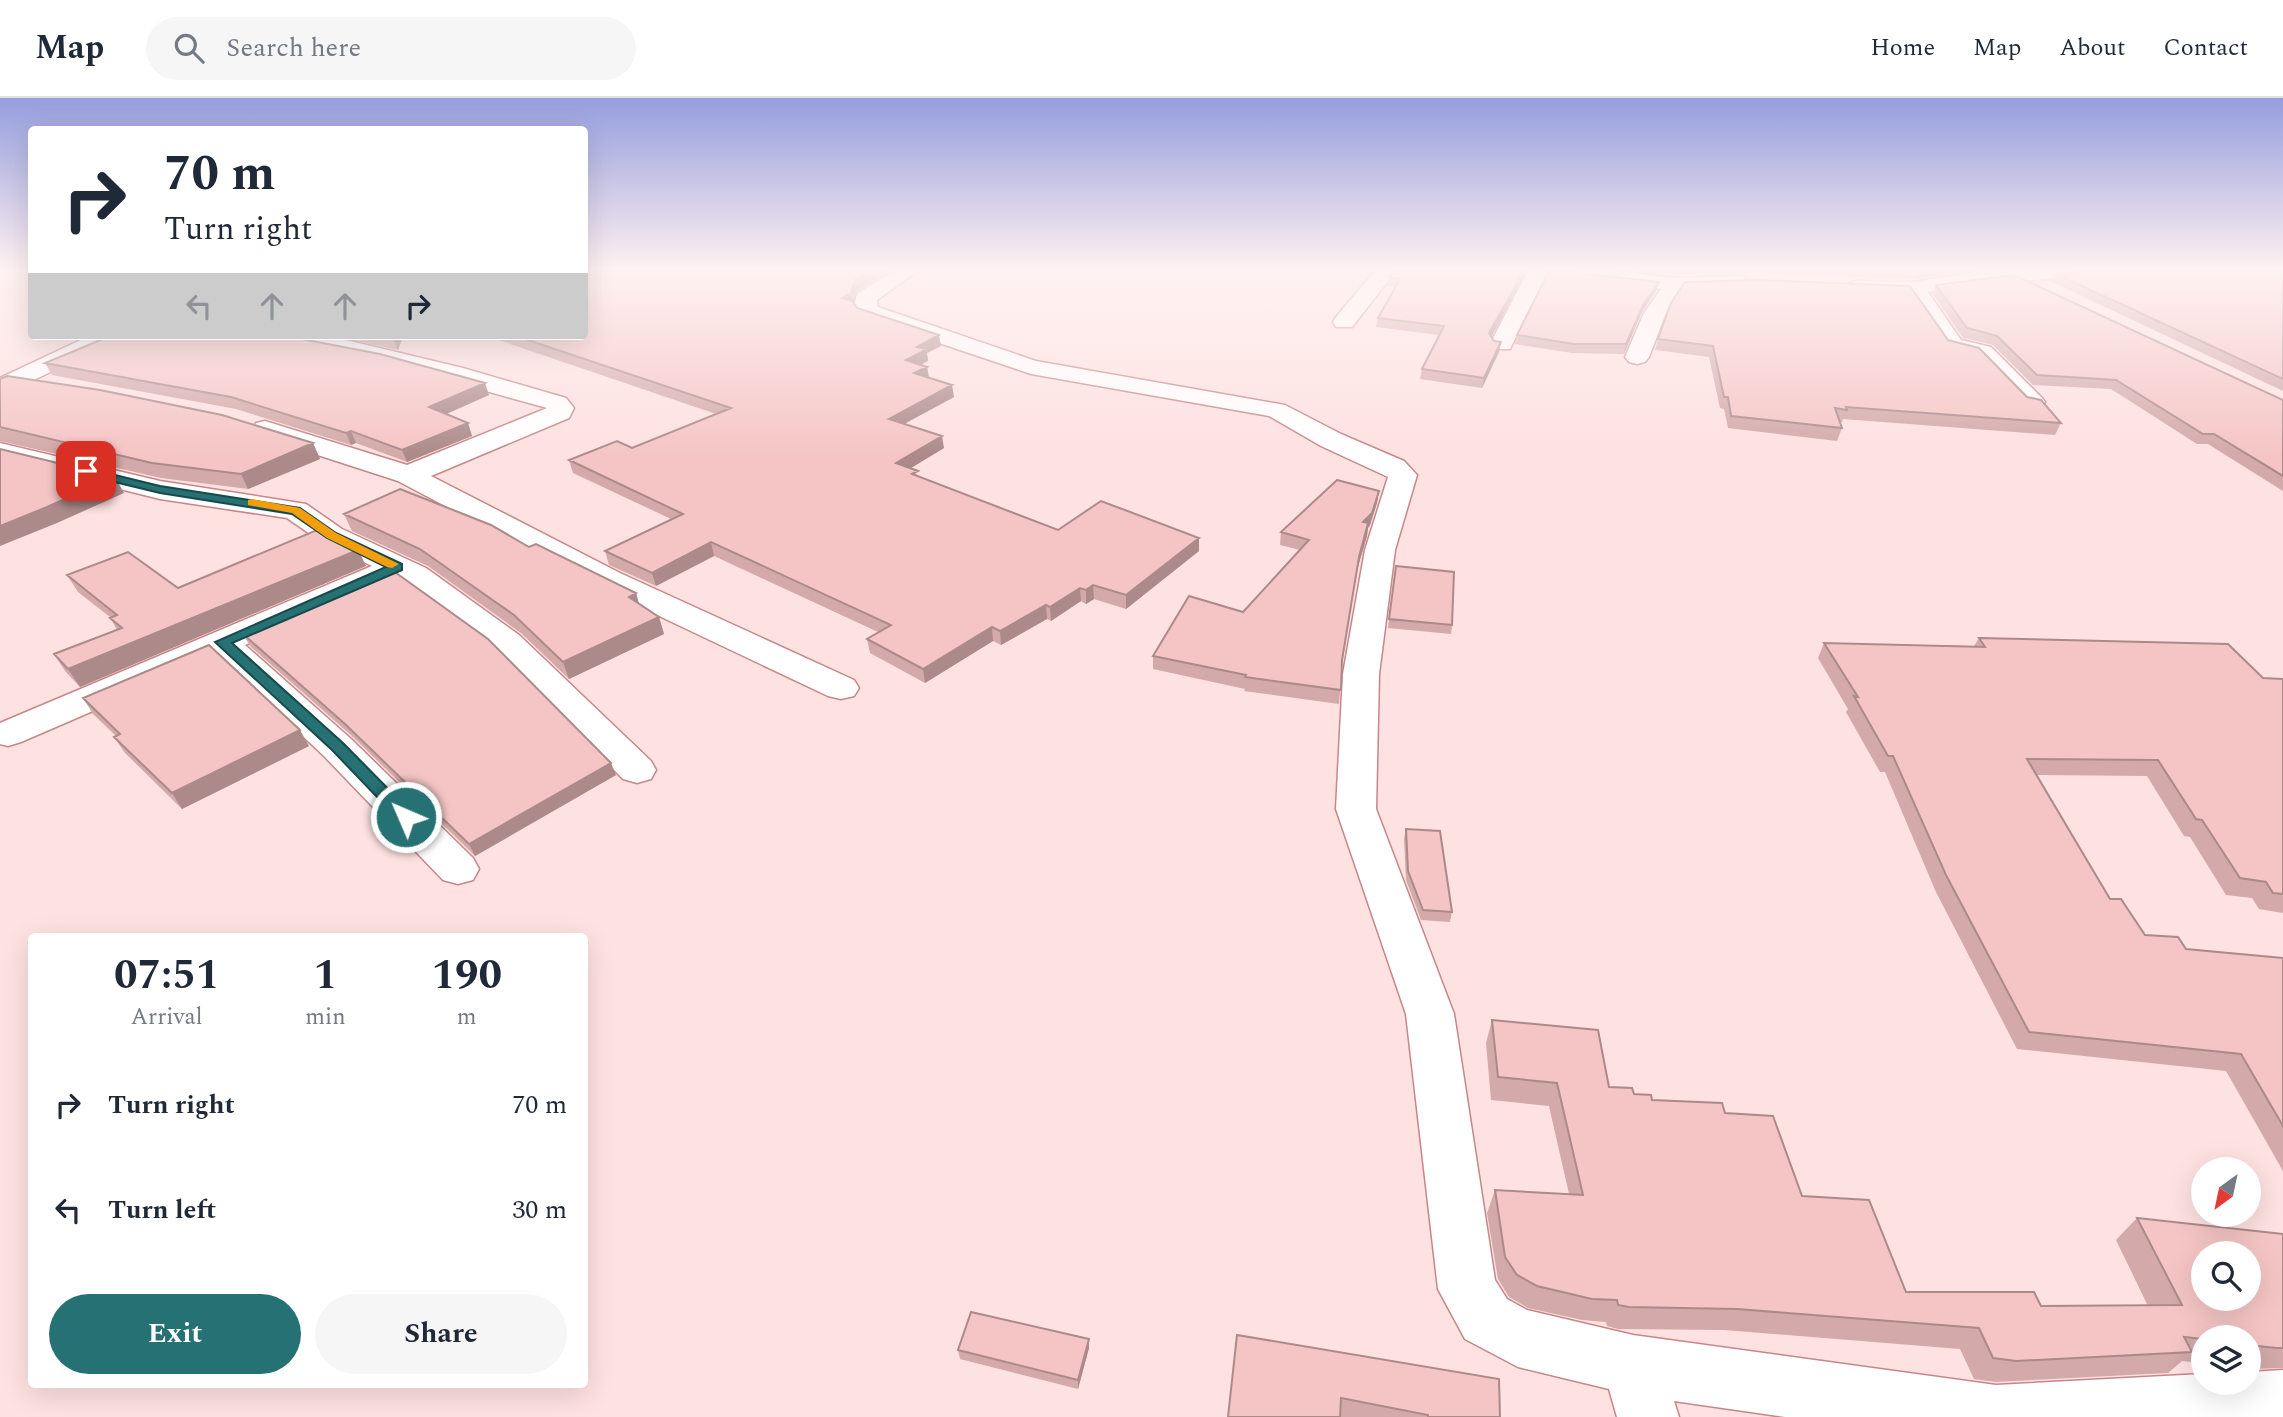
<!DOCTYPE html>
<style>
:root{--surface:#fff;--page:#f6f6f7;--text:#1f2937;--muted:#747a83;--line:#e0e1e3;--accent:#267173}
body{margin:0;font-family:Spectral,serif;background:var(--page);color:var(--text);height:100vh;display:flex;flex-direction:column;font-size:26px;white-space:nowrap}
*{box-sizing:border-box;margin:0}
p{font-size:23px;color:var(--muted)}
.icon{flex:none;width:38px;height:38px;fill:none;stroke:currentColor;stroke-width:2;stroke-linecap:round;stroke-linejoin:round}
.map{position:relative;flex:1;overflow:hidden}
.details{position:absolute;left:28px;top:835px;width:560px;height:455px;display:flex;flex-direction:column;background:var(--surface);border-radius:7px;box-shadow:0 7px 28px #0002}
.details>*{flex:none}
.guide{position:absolute;left:28px;top:28px;width:560px;height:214px;border-radius:7px;box-shadow:0 7px 28px #0002;background:#fff;color:var(--text);overflow:hidden}
.needle{width:46px;rotate:213deg}
.fabs{position:absolute;left:2191px;top:1059px;display:grid;gap:14px}
.fabs a{display:grid;place-items:center;width:70px;height:70px;border-radius:50%;background:var(--surface);box-shadow:0 7px 28px #0002;font-size:35px}
.pin{position:absolute;display:grid;place-items:center;width:60px;height:60px;color:#fff;margin:-30px;border-radius:14px;box-shadow:0 4px 10px #0006}
.me{position:absolute;width:77px;margin:-38px;rotate:315deg;stroke-linejoin:round;filter:drop-shadow(0 0 5px #0008)}
.turn{display:flex;align-items:center;gap:24px;height:147px;padding:0 21px;font-size:32px}
.turn .icon{width:91px;height:91px;stroke-width:2.5}
.turn b{display:block;font-size:49px;line-height:60px}
.lanes{display:flex;align-items:center;height:66px;padding:0 21px;background:#0003;justify-content:center;gap:35px;direction:ltr}
.lanes .off{opacity:.35}
.eta{display:flex;justify-content:space-evenly;align-items:center;height:119px;text-align:center}
.eta b{font-size:42px;font-weight:700;line-height:49px}
.button{display:flex;gap:14px;margin-top:auto;padding:14px 21px}
.button a{flex:1;height:80px;border-radius:42px;background:var(--accent);color:#fff;font-size:28px;font-weight:700;line-height:80px;text-align:center}
.button a+a{background:var(--page);color:var(--text)}
ul{padding:0;list-style:none}
li{display:flex;align-items:center;gap:21px;height:105px;padding:0 21px}
li div{flex:1}
li b{display:block;font-size:26px}
li em{font-style:normal}
header{display:flex;align-items:center;gap:42px;box-sizing:border-box;height:98px;padding:0 35px;background:var(--surface);border-bottom:2px solid var(--line)}
header strong{font-size:33px}
nav{display:flex;gap:38px;margin-inline-start:auto;font-size:24px}
.search{width:490px;height:63px;background:var(--page);display:flex;align-items:center;gap:18px;box-sizing:border-box;padding:0 24px;border-radius:38px;color:var(--muted);font-size:26px}
.map>svg:first-child{display:block}
.lines{fill:none;stroke-linecap:round;stroke-linejoin:round}
.minor-casing{stroke:#c78788;stroke-width:3}
.minor{fill:#fff;fill-rule:evenodd}
.wall{fill:#d3a9a9}
.shaded-wall{fill:#ac8a8a}
.building{fill:#f5c5c5;stroke:#ac8a8a;stroke-width:2;fill-rule:evenodd}
.route{fill:#267173;stroke:#19494b;stroke-width:2}
.slow{fill:#f59e0b}
</style>
<header>
<strong>Map</strong>
<div class="search"><svg class="icon" aria-label="search" viewBox="0 0 24 24"><circle cx="10" cy="10" r="6"/><path d="M15 15l6 6"/></svg>Search here</div>
<nav><a>Home</a><a>Map</a><a>About</a><a>Contact</a></nav>
</header>
<div class="map">
<svg width="2283" height="1319" viewBox="0 0 2283 1319">
<rect width="100%" height="100%" fill="#fee1e1"/>
<g class="lines">
<!-- minor casing -->
<g class="minor-casing">
<path id="minor" d="M 894,173 L 918,173 L 877,202 L 878,209 L 1036,263 L 1285,307 L 1341,336 L 1404,363 L 1417,377 L 1395,452 L 1379,576 L 1376,711 L 1454,916 L 1495,1182 L 1507,1201 L 1527,1212 L 1633,1237 L 1996,1287 L 2203,1276 L 2203,1284 L 2249,1284 L 2249,1274 L 2283,1272 L 2283,1319 L 1785,1319 L 1674,1303 L 1679,1319 L 1617,1319 L 1609,1291 L 1518,1269 L 1465,1241 L 1438,1191 L 1406,916 L 1336,711 L 1343,576 L 1365,452 L 1388,379 L 1321,348 L 1269,318 L 1031,276 L 859,218 C 854,211 854,202 858,195 Z
M 1375,173 L 1396,173 L 1352,229 L 1336,229 L 1333,224 L 1336,219 Z
M 1528,173 L 1548,173 L 1510,251 L 1494,251 L 1490,246 Z
M 1554,173 L 1616,173 L 1675,180 L 1736,178 L 1744,179 L 1747,184 L 1744,189 L 1736,190 L 1682,192 L 1666,215 L 1649,259 L 1645,264 L 1637,266 L 1629,264 L 1625,259 L 1644,215 L 1661,191 L 1564,179 L 1557,177 Z
M 1981,173 L 2151,173 L 2148,177 L 2141,179 C 2069,180 1999,181 1928,194 L 1961,242 L 1991,249 L 2041,299 L 2045,304 L 2041,309 L 2032,312 L 2023,309 L 1975,259 L 1945,252 L 1907,196 L 1859,195 L 1851,194 L 1848,189 L 1851,184 L 1859,183 L 1914,184 Z
M 89,238 L 120,238 L 116,243 L 0,298 L 0,280 Z
M 268,238 L 322,238 L 350,243 L 463,270 L 566,300 L 574,310 L 569,320 L 431,378 L 620,475 L 854,582 L 859,590 L 854,598 L 841,601 L 828,598 L 598,489 L 398,383 L 256,337 L 252,331 L 256,325 L 265,323 L 407,367 L 547,310 L 385,265 L 272,243 Z
M 0,345 L 160,383 L 306,406 L 342,431 L 426,470 L 519,537 L 651,663 L 656,672 L 651,681 L 637,685 L 623,681 L 495,551 L 397,481 L 245,547 L 350,640 L 473,760 L 479,771 L 473,782 L 458,786 L 443,782 L 324,658 L 218,559 L 21,644 L 8,648 L 0,646 L 0,625 L 372,468 L 320,443 L 287,420 L 160,401 L 0,361 Z"/>
</g>
<!-- minor -->
<use href="#minor" class="minor"/>
</g>
<!-- wall -->
<path class="wall" d="M 584,173 L 889,173 L 857,193 L 853,204 L 857,210 L 941,248 L 927,255 L 928,263 L 920,267 L 927,269 L 929,280 L 954,299 L 904,326 L 944,350 L 910,370 L 919,379 L 1058,432 L 1199,440 L 1199,453 L 1126,511 L 1094,501 L 1086,506 L 1081,503 L 1051,523 L 1047,521 L 1001,547 L 993,543 L 925,585 L 870,555 L 867,541 L 878,534 L 714,458 L 656,488 L 609,467 L 605,453 L 671,421 L 573,375 L 569,362 L 632,350 L 716,316 L 487,238 L 584,238 Z
M 1527,173 L 1491,239 L 1499,254 L 1482,290 L 1420,281 L 1422,271 L 1439,237 L 1376,229 L 1378,220 L 1395,189 L 1388,188 L 1389,179 Z
M 1636,173 L 1966,173 L 1914,181 L 1753,175 L 1675,177 Z
M 2283,173 L 2283,293 L 2050,183 L 2054,175 Z
M 1936,187 L 2283,302 L 2283,393 L 2208,346 L 2197,346 L 2111,291 L 2033,287 L 1993,247 L 1963,240 L 1933,196 Z
M 1656,193 L 1642,214 L 1624,256 L 1572,255 L 1515,246 L 1517,237 Z
M 334,238 L 403,238 L 398,252 Z
M 1658,241 L 1948,242 L 2061,325 L 2055,337 L 1843,321 L 1842,324 L 1839,323 L 1842,330 L 1837,343 L 1728,330 L 1724,311 L 1720,310 L 1709,259 L 1655,252 Z
M 45,265 L 489,297 L 445,316 L 468,325 L 472,338 L 407,364 L 356,345 L 351,347 L 236,311 L 52,277 Z
M 0,281 L 313,345 L 320,361 L 248,391 L 161,380 L 0,343 Z
M 1379,393 L 1377,405 L 1370,427 L 1368,430 L 1367,438 L 1357,472 L 1342,567 L 1339,606 L 1244,593 L 1245,591 L 1153,571 L 1153,558 L 1243,514 L 1300,452 L 1280,447 L 1281,434 Z
M 344,416 L 529,449 L 636,495 L 639,506 L 659,519 L 664,536 L 569,581 L 521,535 L 428,468 L 352,433 Z
M 358,452 L 366,468 L 80,589 L 65,573 L 54,556 L 117,532 L 110,519 L 78,494 L 67,477 L 178,490 Z
M 1396,468 L 1452,527 L 1451,536 L 1388,530 Z
M 243,536 L 616,677 L 475,758 L 352,638 L 250,548 Z
M 1979,540 L 2263,580 L 2283,581 L 2283,815 L 2259,811 L 2252,800 L 2226,797 L 2190,739 L 2184,738 L 2147,678 L 2037,677 L 2110,801 L 2145,837 L 2186,851 L 2283,860 L 2283,1073 L 2226,973 L 2017,951 L 1936,794 L 1885,674 L 1880,674 L 1846,614 L 1848,611 L 1818,560 L 1824,545 L 1974,548 Z
M 83,600 L 309,648 L 182,711 L 125,655 L 114,639 L 116,638 L 93,616 Z
M 1406,731 L 1452,814 L 1450,824 L 1421,822 L 1406,782 L 1404,741 Z
M 1492,922 L 1609,989 L 1652,1002 L 1725,1015 L 1802,1098 L 1906,1194 L 2041,1208 L 2148,1208 L 2116,1142 L 2137,1120 L 2283,1136 L 2283,1270 L 2249,1271 L 2249,1239 L 2203,1239 L 2203,1265 L 2182,1263 L 2168,1275 L 1996,1284 L 1974,1281 L 1960,1251 L 1724,1232 L 1618,1231 L 1607,1228 L 1606,1224 L 1582,1222 L 1528,1210 L 1509,1199 L 1498,1181 L 1487,1115 L 1495,1092 L 1569,1096 L 1549,1008 L 1491,1002 L 1486,945 Z
M 1237,1237 L 1500,1319 L 1228,1319 Z
M 1089,1250 L 1078,1291 L 960,1261 L 958,1252 Z"/>
<!-- shaded-wall -->
<path class="shaded-wall" d="M 871,173 L 889,173 L 857,193 L 853,206 L 842,200 L 855,182 Z
M 1524,173 L 1527,173 L 1488,245 L 1489,235 Z
M 1917,173 L 1966,173 L 1914,181 Z
M 1659,184 L 1656,193 L 1642,214 L 1624,256 L 1626,246 L 1644,205 Z
M 939,237 L 941,248 L 927,255 L 928,263 L 907,274 L 906,262 L 917,249 Z
M 394,238 L 403,238 L 398,252 L 393,240 Z
M 1501,244 L 1499,254 L 1482,290 L 1484,280 Z
M 927,269 L 929,280 L 914,275 Z
M 485,285 L 489,297 L 433,322 L 429,309 Z
M 952,287 L 954,299 L 891,333 L 889,321 Z
M 468,325 L 472,338 L 407,364 L 402,352 Z
M 351,333 L 356,345 L 351,347 L 346,335 Z
M 942,338 L 944,350 L 898,378 L 896,365 Z
M 313,345 L 320,361 L 248,391 L 241,376 Z
M 115,379 L 124,395 L 57,425 L 0,448 L 0,428 Z
M 1379,393 L 1377,405 L 1370,427 L 1368,430 L 1367,438 L 1357,472 L 1363,424 Z
M 1199,440 L 1199,453 L 1126,511 L 1126,497 Z
M 711,444 L 714,458 L 656,488 L 652,475 Z
M 358,452 L 366,468 L 80,589 L 68,571 Z
M 1093,487 L 1094,501 L 1086,506 L 1086,492 Z
M 1080,490 L 1081,503 L 1051,523 L 1050,509 Z
M 636,495 L 641,513 L 629,499 Z
M 1046,507 L 1047,521 L 1001,547 L 1000,533 Z
M 659,519 L 664,536 L 569,581 L 563,564 Z
M 992,529 L 993,543 L 925,585 L 923,571 Z
M 300,632 L 309,648 L 182,711 L 172,695 Z
M 611,665 L 616,677 L 475,758 L 469,746 Z
M 1089,1241 L 1089,1250 L 1078,1291 L 1078,1282 Z"/>
<!-- building -->
<path class="building" d="M 584,173 L 871,173 L 855,182 L 851,195 L 842,200 L 852,203 L 857,210 L 939,237 L 917,249 L 927,251 L 906,262 L 927,269 L 914,275 L 952,287 L 889,321 L 942,338 L 896,365 L 918,373 L 912,376 L 1058,432 L 1101,403 L 1199,440 L 1126,497 L 1093,487 L 1086,492 L 1080,490 L 1050,509 L 1046,507 L 1000,533 L 992,529 L 923,571 L 867,541 L 891,527 L 711,444 L 652,475 L 605,453 L 683,416 L 569,362 L 617,343 L 632,350 L 731,310 L 516,238 L 584,238 Z
M 1395,173 L 1524,173 L 1489,235 L 1494,243 L 1501,244 L 1484,280 L 1422,271 L 1444,228 L 1378,220 L 1400,181 L 1389,179 Z
M 1549,173 L 1565,173 L 1659,184 L 1644,205 L 1626,246 L 1574,246 L 1517,237 Z
M 2145,173 L 2283,173 L 2283,281 L 2054,175 Z
M 2014,177 L 2283,302 L 2283,378 L 2214,336 L 2203,336 L 2116,282 L 2037,277 L 1997,238 L 1967,230 L 1936,187 Z
M 1756,182 L 1910,188 L 1948,242 L 1979,250 L 2027,299 L 2041,302 L 2061,325 L 1846,309 L 1847,312 L 1835,310 L 1842,330 L 1731,318 L 1728,299 L 1724,299 L 1713,248 L 1658,241 L 1671,205 L 1685,184 Z
M 110,238 L 286,238 L 380,256 L 485,285 L 429,309 L 468,325 L 402,352 L 351,333 L 346,335 L 231,299 L 45,265 Z
M 7,278 L 100,292 L 222,317 L 313,345 L 241,376 L 152,365 L 0,329 L 0,281 Z
M 0,351 L 115,379 L 47,409 L 0,428 Z
M 1337,382 L 1379,393 L 1372,415 L 1363,424 L 1368,425 L 1359,459 L 1342,562 L 1341,592 L 1245,579 L 1246,577 L 1153,558 L 1189,498 L 1243,514 L 1309,442 L 1281,434 Z
M 400,391 L 491,427 L 529,449 L 536,446 L 636,495 L 629,499 L 659,519 L 563,564 L 514,517 L 420,451 L 344,416 Z
M 317,432 L 358,452 L 68,571 L 54,556 L 122,530 L 110,520 L 117,517 L 67,477 L 128,454 L 178,490 Z
M 1396,468 L 1454,474 L 1452,527 L 1389,521 Z
M 392,472 L 488,541 L 611,665 L 469,746 L 345,626 L 243,536 Z
M 1979,540 L 2228,546 L 2263,580 L 2283,581 L 2283,796 L 2273,795 L 2266,784 L 2240,780 L 2202,722 L 2196,721 L 2158,662 L 2027,661 L 2110,801 L 2121,801 L 2145,837 L 2178,839 L 2186,851 L 2283,860 L 2283,1028 L 2241,956 L 2029,934 L 1946,777 L 1893,658 L 1888,658 L 1854,598 L 1858,599 L 1824,545 L 1985,549 Z
M 209,547 L 300,632 L 172,695 L 114,639 L 120,636 L 83,600 Z
M 1406,731 L 1440,733 L 1452,814 L 1423,812 L 1408,773 Z
M 1492,922 L 1598,932 L 1609,989 L 1632,990 L 1634,996 L 1651,997 L 1652,1002 L 1722,1005 L 1725,1015 L 1773,1018 L 1802,1098 L 1869,1102 L 1906,1194 L 2034,1194 L 2041,1208 L 2182,1207 L 2137,1120 L 2283,1136 L 2283,1250 L 2276,1250 L 2249,1247 L 2249,1239 L 2203,1239 L 2203,1241 L 2184,1239 L 2192,1254 L 2016,1263 L 1993,1260 L 1979,1230 L 1737,1211 L 1629,1209 L 1618,1207 L 1617,1202 L 1592,1201 L 1537,1188 L 1517,1177 L 1505,1159 L 1495,1092 L 1583,1097 L 1557,985 L 1498,979 ZM 2203,1155 L 2249,1155 L 2249,1200 L 2203,1200 Z
M 971,1214 L 1089,1241 L 1078,1282 L 958,1252 Z
M 1237,1237 L 1499,1281 L 1500,1319 L 1428,1319 L 1428,1317 L 1341,1300 L 1340,1319 L 1228,1319 Z"/>
<!-- sky -->
<linearGradient id="sky" x2="0" y2="1"><stop stop-color="#959ddd"/><stop offset="0.48" stop-color="#fff2f2"/><stop offset="1" stop-color="#fff2f2" stop-opacity="0"/></linearGradient>
<rect width="2283" height="357" fill="url(#sky)"/>
<!-- route -->
<path class="route" d="M 86,370 L 160,388 L 300,410 L 336,435 L 402,466 L 402,472 L 232,545 L 343,645 L 412,715 L 415,719 L 412,723 L 400,723 L 332,652 L 215,544 L 386,469 L 327,440 L 292,416 L 160,395 L 82,376 L 80,373 Z"/>
<!-- slow -->
<path class="slow" d="M 252,401 L 300,410 L 336,435 L 399,466 L 392,470 L 387,469 L 327,440 L 292,415 L 248,407 L 248,402 Z"/>
</svg>
<div class="fabs">
<a><svg class="needle" viewBox="-14 -14 28 28"><path d="M0-13l5 13h-10z" fill="#e53935"/><path d="M0 13l5-13h-10z" fill="#747a83"/></svg></a>
<a><svg class="icon" aria-label="search" viewBox="0 0 24 24"><circle cx="10" cy="10" r="6"/><path d="M15 15l6 6"/></svg></a>
<a><svg class="icon" aria-label="layers" viewBox="0 0 24 24"><path d="M12 4l9 5-9 5-9-5zM3 14l9 5 9-5"/></svg></a>
</div>
<div class="pin" style="left:86px;top:373px;background:#d93025"><svg class="icon" aria-label="arrive" viewBox="0 0 24 24"><path d="M6 21V4h12l-3 4 3 4H6"/></svg></div>
<svg class="me" style="left:406px;top:719px" viewBox="-20 -20 40 40"><circle r="17" fill="#267173" stroke="#fff" stroke-width="3"/><path d="M0-11L8 9 0 5-8 9z" fill="#fff"/></svg>
<div class="guide">
<div class="turn"><svg class="icon" aria-label="right" viewBox="0 0 24 24"><path d="M7 20v-9h11M14 6l5 5-5 5"/></svg><div><b>70 m</b>Turn right</div></div>
<div class="lanes"><svg class="icon off" aria-label="left" viewBox="0 0 24 24"><path d="M17 20v-9H6M10 6l-5 5 5 5"/></svg><svg class="icon off" aria-label="ahead" viewBox="0 0 24 24"><path d="M12 20V5M6 11l6-6 6 6"/></svg><svg class="icon off" aria-label="ahead" viewBox="0 0 24 24"><path d="M12 20V5M6 11l6-6 6 6"/></svg><svg class="icon" aria-label="right" viewBox="0 0 24 24"><path d="M7 20v-9h11M14 6l5 5-5 5"/></svg></div>
</div>
<section class="details">
<div class="eta">
<div><b>07:51</b><p>Arrival</p></div>
<div><b>1</b><p>min</p></div>
<div><b>190</b><p>m</p></div>
</div>
<ul>
<li><svg class="icon" aria-label="right" viewBox="0 0 24 24"><path d="M7 20v-9h11M14 6l5 5-5 5"/></svg><div><b>Turn right</b></div><em>70 m</em></li>
<li><svg class="icon" aria-label="left" viewBox="0 0 24 24"><path d="M17 20v-9H6M10 6l-5 5 5 5"/></svg><div><b>Turn left</b></div><em>30 m</em></li>
</ul>
<div class="button"><a>Exit</a><a>Share</a></div>
</section>
</div>
